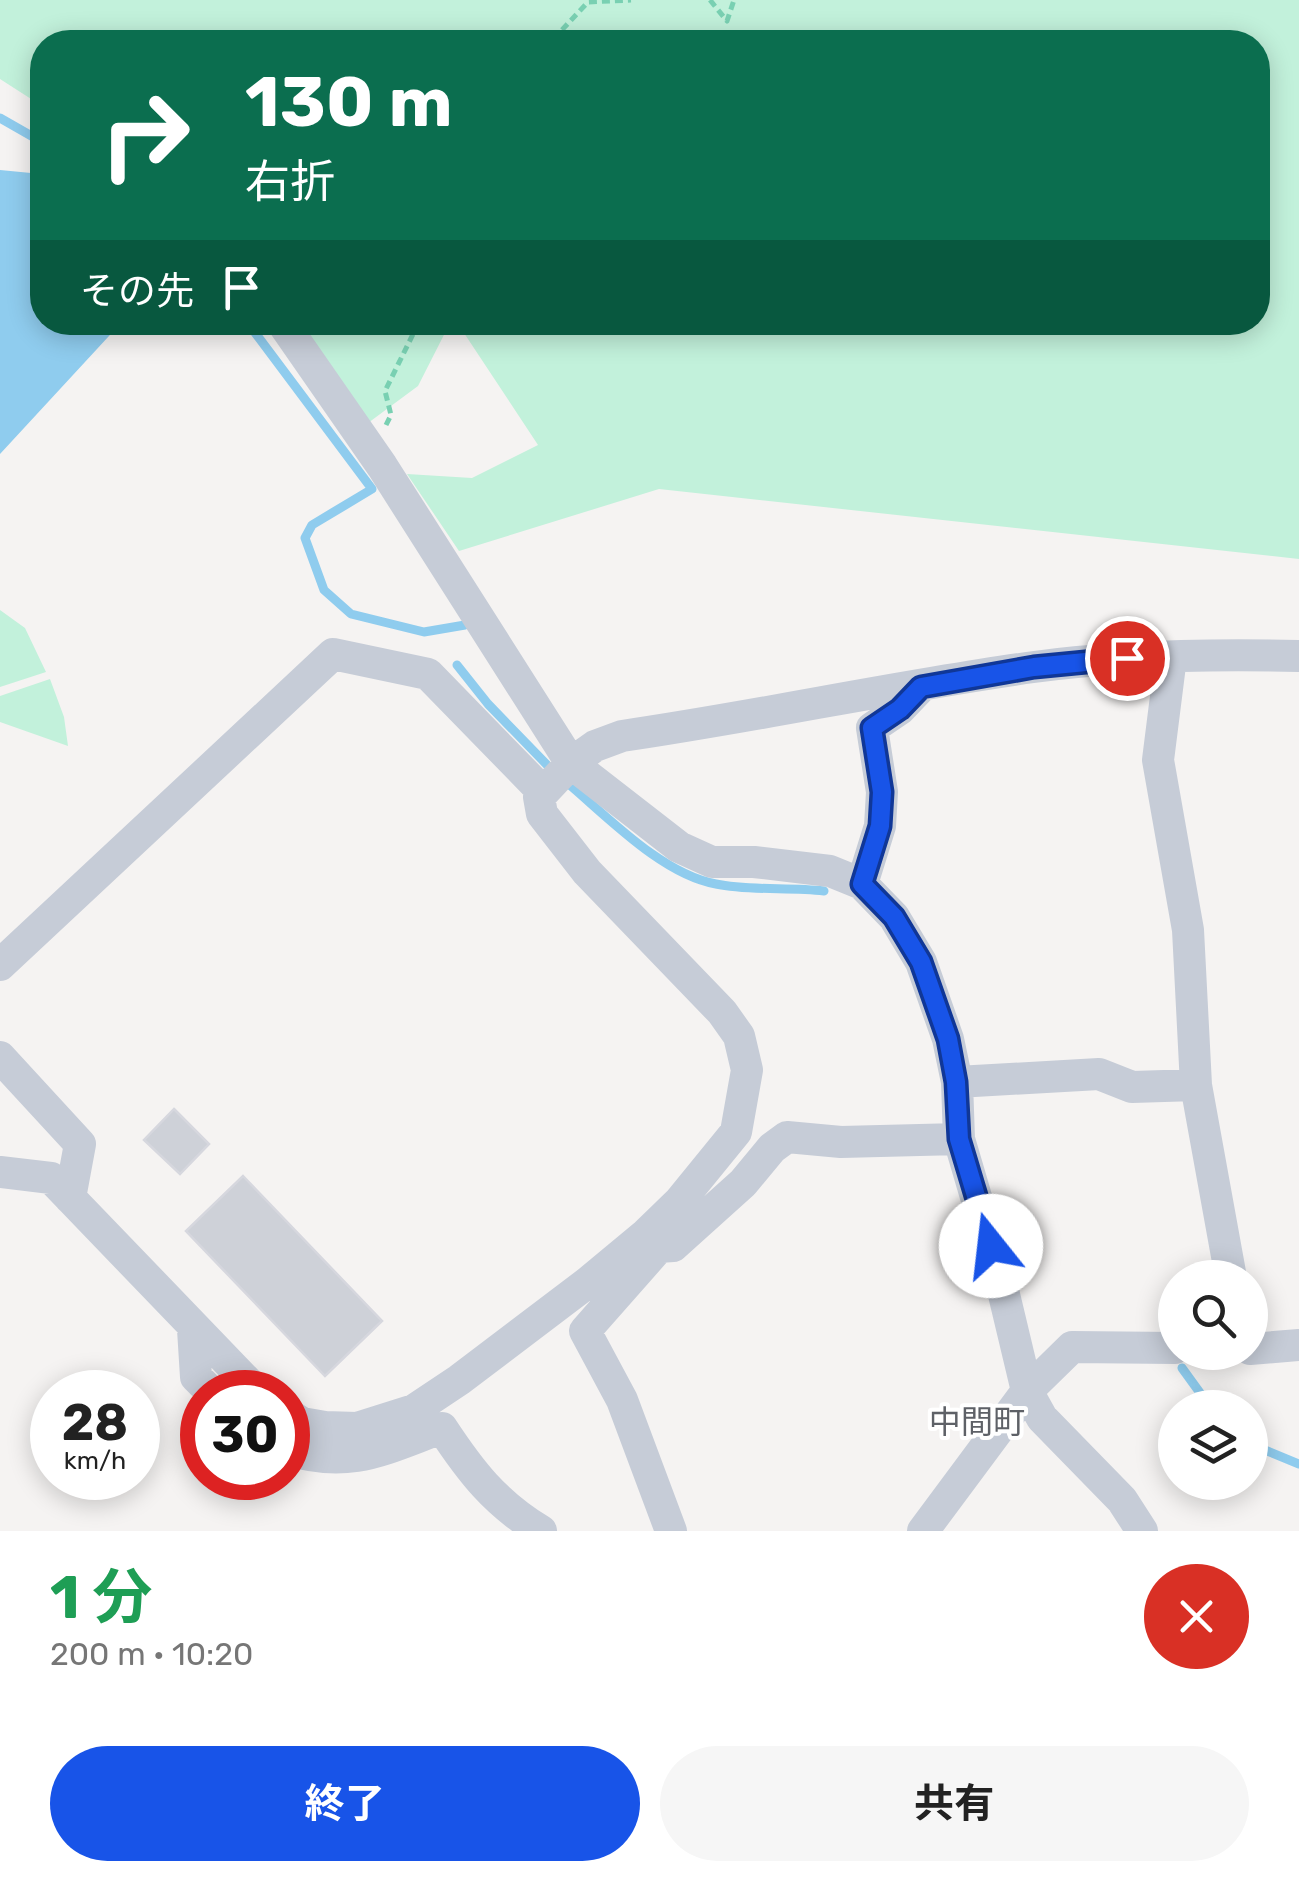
<!DOCTYPE html>
<html lang="ja">
<meta charset="utf-8">
<style>
:root{--surface:#fff;--page:#f6f6f6;--text:#222;--muted:#767676;--accent:#1854e8}
body{margin:0;font-family:Rubik,"Noto Sans JP",sans-serif;background:var(--page);color:var(--text);height:100vh;display:flex;flex-direction:column;font-size:38px;white-space:nowrap}
*{box-sizing:border-box;margin:0}
p{font-size:32px;color:var(--muted)}
.icon{flex:none;width:55px;height:55px;fill:none;stroke:currentColor;stroke-width:2;stroke-linecap:round;stroke-linejoin:round}
.map{position:relative;height:1531px;overflow:hidden}
.side{display:flex;flex-direction:column;background:var(--surface);flex:1}
.side>*{flex:none}
.guide{position:absolute;left:30px;top:30px;width:1240px;height:305px;border-radius:40px;box-shadow:0 5px 25px #0003;background:#0b6e4f;color:#fff;overflow:hidden}
.controls{position:absolute;left:1158px;top:1260px;display:grid;gap:20px}
.controls a{display:grid;place-items:center;width:110px;height:110px;border-radius:50%;background:var(--surface);box-shadow:0 5px 25px #0003;font-size:50px}
.speed{position:absolute;left:30px;top:1370px;display:flex;gap:20px;font-size:50px;font-weight:700;text-align:center}
.speed>*{display:grid;place-content:center;width:130px;height:130px;border-radius:50%;background:var(--surface);box-shadow:0 5px 25px #0003;line-height:1}
.speed small{font-size:25px;font-weight:400}
.speed .limit{border:15px solid #d22;background:#fff;color:#111}
.pin{position:absolute;display:grid;place-items:center;width:85px;height:85px;color:#fff;margin:-42px;border:5px solid #fff;border-radius:50%;box-shadow:0 2px 10px #0007}
.me{position:absolute;width:110px;margin:-55px;rotate:344deg;stroke-linejoin:round;filter:drop-shadow(0 0 8px #0008)}
.turn{display:flex;align-items:center;gap:35px;height:210px;padding:0 50px;font-size:45px}
.turn .icon{width:130px;height:130px;stroke-width:2.5}
.turn b{display:block;font-size:70px;line-height:85px}
.then{display:flex;align-items:center;height:95px;padding:0 50px;background:#0003;gap:20px;font-size:38px}
.round{display:grid;place-items:center;flex:none;width:105px;height:105px;border-radius:52px;background:var(--page)}
.head{display:flex;align-items:center;justify-content:space-between;height:170px;padding:0 50px}
h1{font-size:60px;font-weight:700;line-height:75px;color:#1e9e55}
.button{display:flex;gap:20px;margin-top:auto;padding:20px 50px}
.button a{flex:1;height:115px;border-radius:60px;background:var(--accent);color:#fff;font-size:40px;font-weight:700;line-height:115px;text-align:center}
.button a+a{background:var(--page);color:var(--text)}
.map>svg:first-child{display:block}
.green{fill:#c2f1db}
.water{fill:#8fccee}
.lines{fill:none;stroke-linecap:round;stroke-linejoin:round}
.stream{stroke:#8fccee;stroke-width:9}
.building{fill:#ced1d8;stroke:#d6d7de;stroke-width:2.5}
.path{stroke:#79d0b2;stroke-width:5;stroke-dasharray:8 5;stroke-linecap:butt}
.minor{stroke:#c6ccd7;stroke-width:32}
.route-casing{stroke:#103797;stroke-width:25}
.route{stroke:#1854e8;stroke-width:18}
.labels{text-anchor:middle;dominant-baseline:central;stroke-width:8;stroke-linejoin:round;paint-order:stroke}
.quarter-label{font-size:32px;fill:#5e6167;stroke:#fff}
</style>
<div class="map">
<svg width="1299" height="1531" viewBox="0 0 1299 1531">
<rect width="100%" height="100%" fill="#f5f3f2"/>
<!-- green -->
<path class="green" d="M 0,0 L 1299,0 L 1299,559 L 659,489 L 459,551 L 407,474 L 472,478 L 538,445 L 464,333 L 468,323 L 1258,322 L 1258,42 L 42,42 L 42,106 L 0,79 Z
M 290,323 L 450,323 L 418,386 L 368,423 Z
M 0,610 L 25,628 L 46,672 L 0,687 Z
M 50,679 L 64,717 L 68,746 L 0,722 L 0,696 Z"/>
<!-- water -->
<path class="water" d="M 0,170 L 31,173 L 42,179 L 42,322 L 121,323 L 0,454 Z"/>
<g class="lines">
<!-- stream -->
<path class="stream" d="M 0,118 L 42,142
M 247,322 L 372,489 L 312,525 L 305,538 L 324,590 L 351,614 L 424,632 L 465,625
M 457,665 L 488,704 L 552,770
M 564,780 C 606,815 661,874 716,884 C 749,891 789,887 824,891
M 1182,1368 L 1211,1408
M 1250,1444 L 1299,1464"/>
</g>
<!-- building -->
<path class="building" d="M 174,1109 L 209,1144 L 180,1174 L 144,1140 Z
M 243,1176 L 382,1321 L 325,1376 L 186,1231 Z"/>
<g class="lines">
<!-- path -->
<path class="path" d="M 710,0 L 727,21 L 734,0
M 561,42 L 560,32 L 588,2 L 631,0
M 386,425 L 391,415 L 385,391 L 419,322"/>
<!-- minor -->
<path class="minor" d="M 282,322 L 382,466 L 571,763 L 539,797 L 542,814 L 587,872 L 722,1012 L 739,1036 L 747,1070 L 736,1132 L 679,1202 L 646,1234 L 587,1283 L 459,1380 L 414,1410 L 357,1428 L 325,1427 L 302,1423 L 288,1414
M 1171,657 L 1158,760 L 1188,930 L 1196,1085 L 1231,1278
M 862,884 L 880,826 L 882,792 L 872,728 L 900,709 L 921,687
M 0,965 L 333,654 L 428,674 L 543,792
M 0,1057 L 80,1144 L 70,1198
M 957,1082 L 1099,1074 L 1132,1087 L 1196,1085
M 0,1172 L 51,1178 L 257,1392
M 646,1234 L 659,1247 L 673,1246 L 743,1183 L 772,1148 L 787,1137 L 841,1142 L 959,1139
M 659,1247 L 585,1331 L 622,1400 L 671,1531
M 193,1329 L 196,1377 L 211,1392
M 1250,1349 L 1299,1345
M 288,1450 C 351,1469 384,1449 442,1428 C 471,1472 495,1503 541,1531
M 923,1531 L 1027,1391 L 1072,1347 L 1175,1348
M 1142,1531 L 1122,1500 L 1042,1418 L 1027,1391 L 1001,1282 L 959,1139 L 957,1082 L 948,1039 L 921,962 L 894,917 L 862,884 L 830,871 L 754,862 L 712,862 L 679,847 L 571,763 L 595,746 L 622,736 C 760,716 896,686 1034,667 C 1122,655 1211,654 1299,656"/>
</g>
<g class="lines">
<!-- route casing -->
<g class="route-casing">
<path id="route" d="M 991,1246 L 959,1139 L 956,1082 L 948,1039 L 921,962 L 894,917 L 862,884 L 880,826 L 882,792 L 872,728 L 900,709 L 921,687 L 1034,667 L 1127,658"/>
</g>
<!-- route -->
<use href="#route" class="route"/>
</g>
<g class="labels">
<!-- quarter labels -->
<g class="quarter-label">
<text x="977" y="1422">中間町</text>
</g>
</g>
</svg>
<div class="controls">
<a><svg class="icon" aria-label="search" viewBox="0 0 24 24"><circle cx="10" cy="10" r="6"/><path d="M15 15l6 6"/></svg></a>
<a><svg class="icon" aria-label="layers" viewBox="0 0 24 24"><path d="M12 4l9 5-9 5-9-5zM3 14l9 5 9-5"/></svg></a>
</div>
<div class="speed"><div>28<small>km/h</small></div><div class="limit">30</div></div>
<div class="pin" style="left:1127px;top:658px;background:#d93025"><svg class="icon" aria-label="arrive" viewBox="0 0 24 24"><path d="M6 21V4h12l-3 4 3 4H6"/></svg></div>
<svg class="me" style="left:991px;top:1246px" viewBox="-20 -20 40 40"><circle r="19" fill="#fff"/><path d="M0-13L10 11 0 6-10 11z" fill="#1854e8"/></svg>
<div class="guide">
<div class="turn"><svg class="icon" aria-label="right" viewBox="0 0 24 24"><path d="M7 20v-9h11M14 6l5 5-5 5"/></svg><div><b>130 m</b>右折</div></div>
<div class="then">その先<svg class="icon" aria-label="arrive" viewBox="0 0 24 24"><path d="M6 21V4h12l-3 4 3 4H6"/></svg></div>
</div>
</div>
<section class="side">
<div class="head"><div><h1>1 分</h1><p>200 m · 10:20</p></div><a class="round" style="background:#d93025;color:#fff"><svg class="icon" aria-label="close" viewBox="0 0 24 24"><path d="M6 6l12 12M18 6L6 18"/></svg></a></div>
<div class="button"><a>終了</a><a>共有</a></div>
</section>
